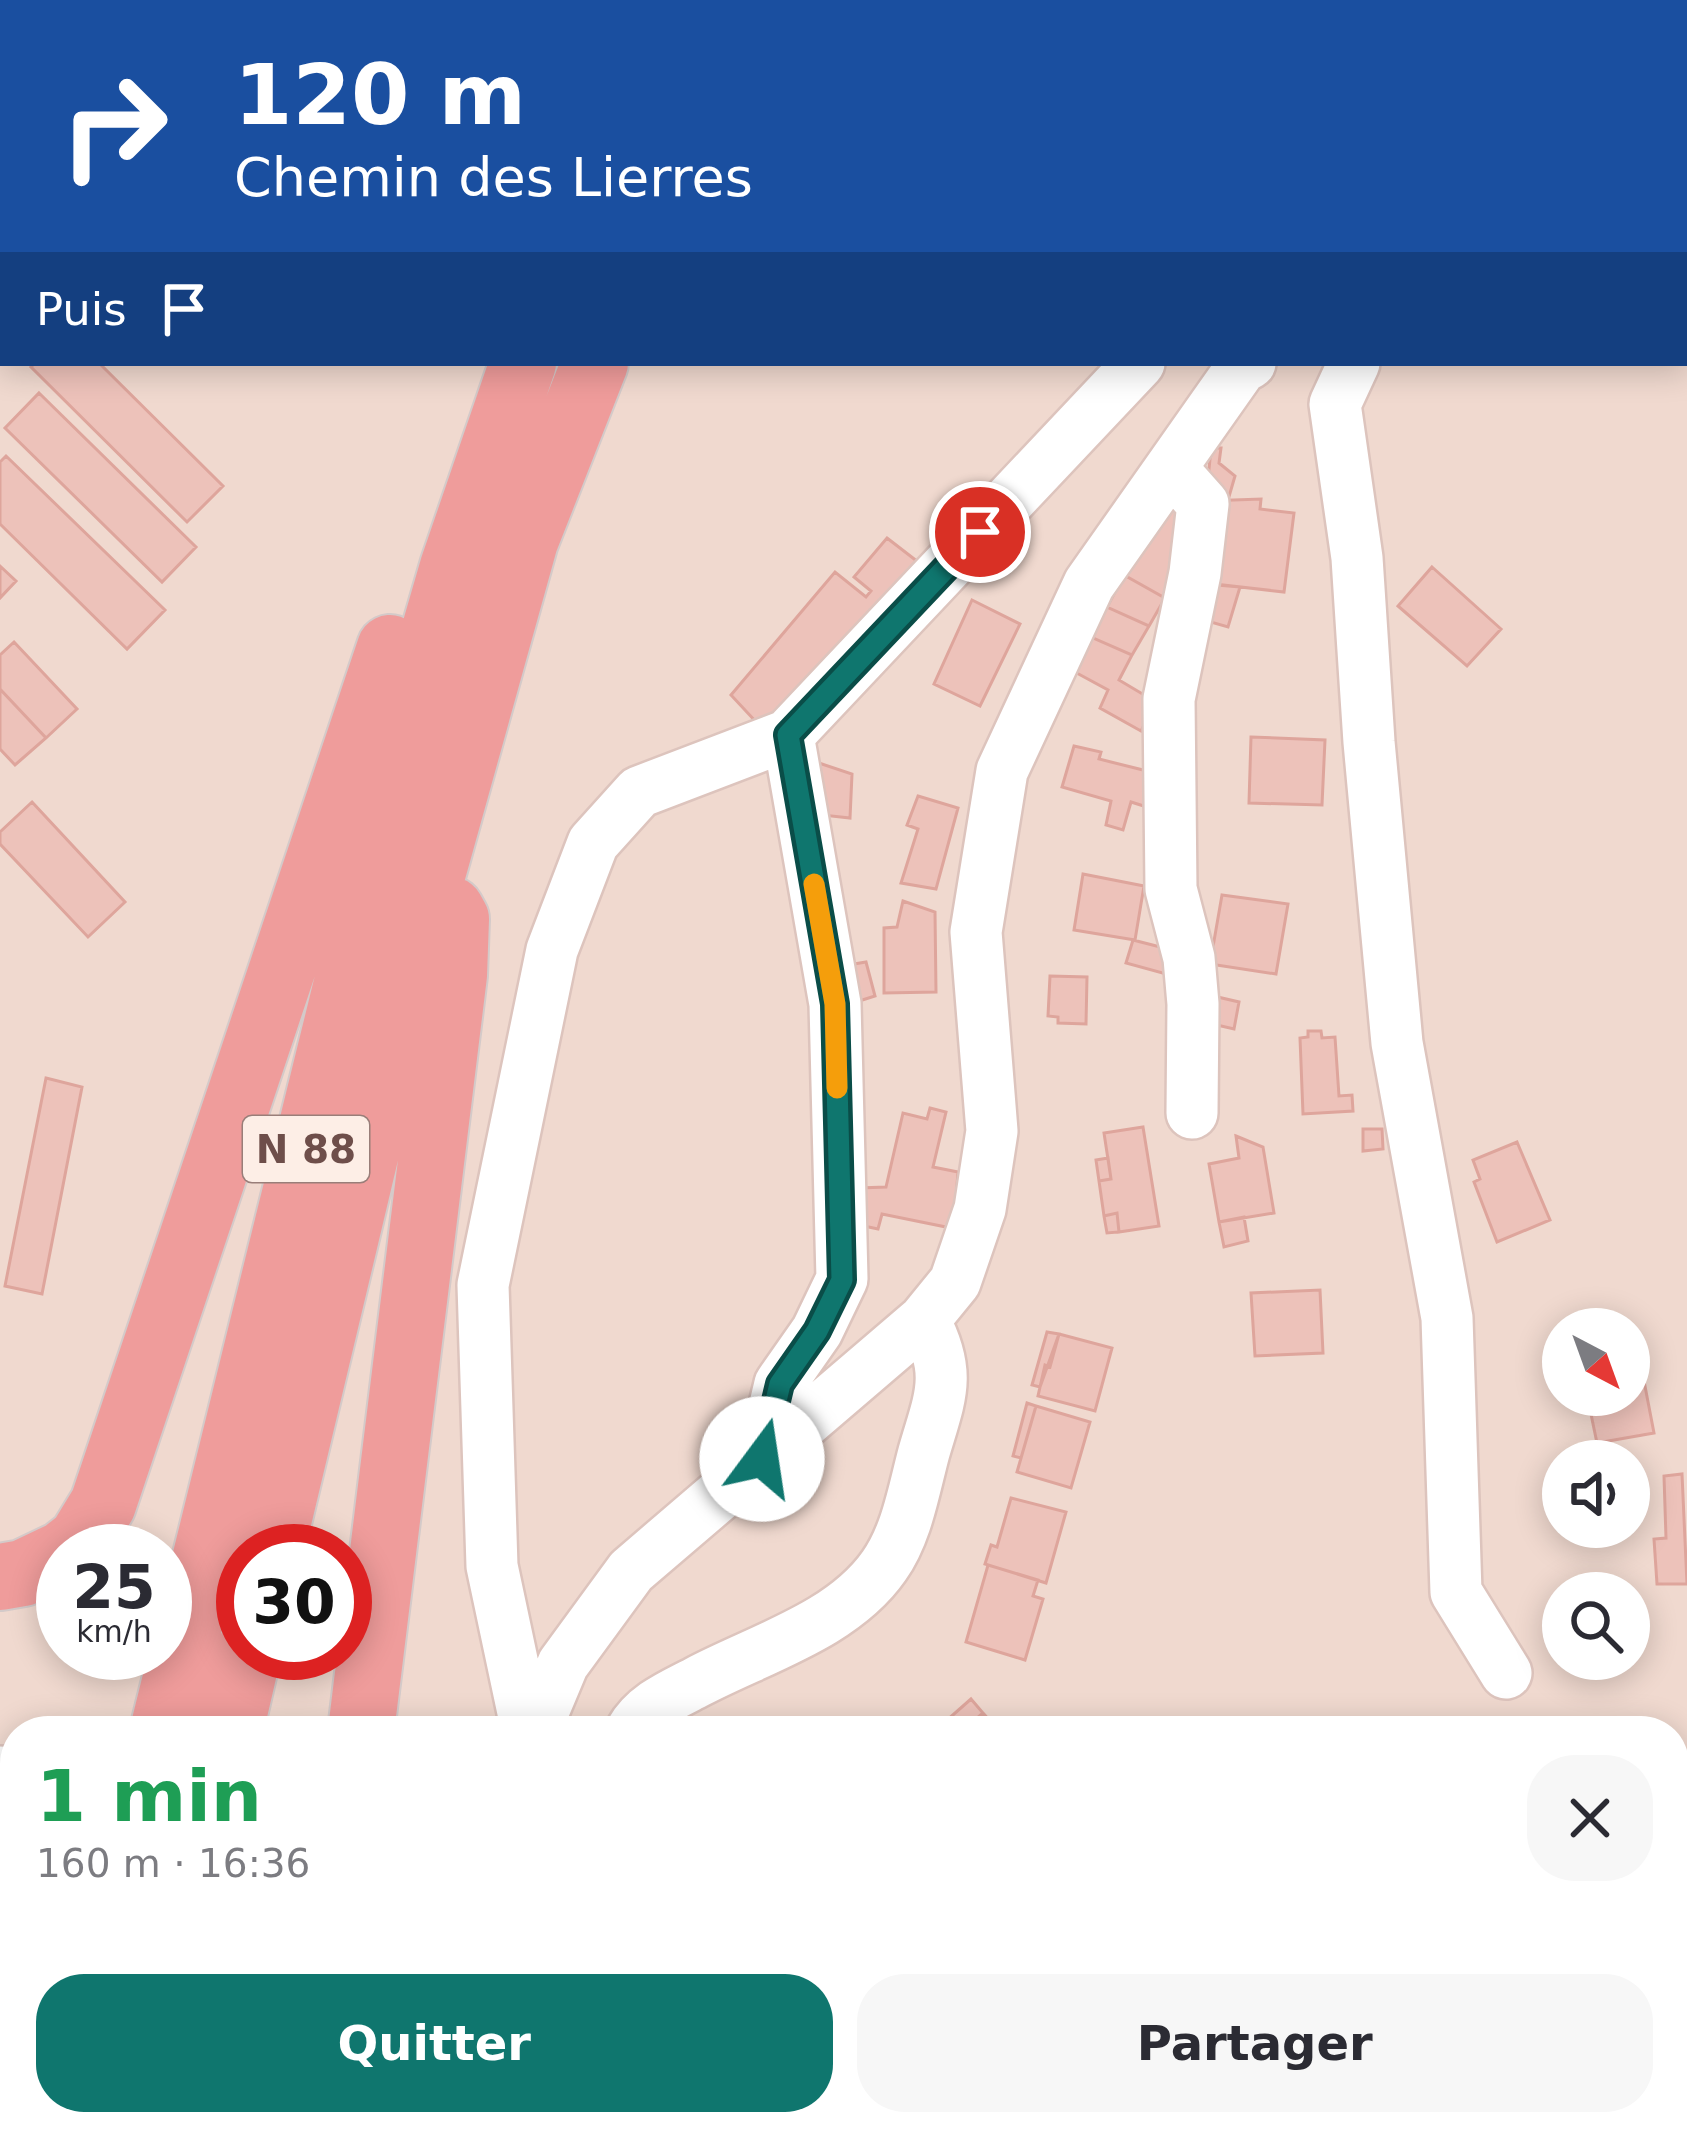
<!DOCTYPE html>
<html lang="fr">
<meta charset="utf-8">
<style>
:root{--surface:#fff;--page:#f7f7f7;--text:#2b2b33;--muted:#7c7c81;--accent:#0f766e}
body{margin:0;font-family:"DejaVu Sans",sans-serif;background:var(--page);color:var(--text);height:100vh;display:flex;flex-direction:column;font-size:45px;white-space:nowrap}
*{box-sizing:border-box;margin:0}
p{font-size:39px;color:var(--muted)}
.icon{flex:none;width:66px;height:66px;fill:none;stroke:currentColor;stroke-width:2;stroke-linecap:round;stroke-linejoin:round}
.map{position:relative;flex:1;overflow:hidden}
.details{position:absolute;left:0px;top:1716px;width:1689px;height:420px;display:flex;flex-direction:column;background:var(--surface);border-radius:48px 48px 0 0;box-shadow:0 6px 30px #0003}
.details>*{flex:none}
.guide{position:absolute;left:0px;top:0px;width:1689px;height:366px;box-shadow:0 6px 30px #0003;background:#1a4fa0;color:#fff;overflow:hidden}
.needle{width:78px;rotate:139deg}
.buttons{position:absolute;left:1542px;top:1308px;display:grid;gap:24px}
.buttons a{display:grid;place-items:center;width:108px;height:108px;border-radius:50%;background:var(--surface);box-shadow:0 6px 30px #0003;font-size:60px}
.speed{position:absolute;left:36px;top:1524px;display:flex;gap:24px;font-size:60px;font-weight:700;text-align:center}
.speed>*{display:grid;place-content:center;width:156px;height:156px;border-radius:50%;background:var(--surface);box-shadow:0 6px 30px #0003;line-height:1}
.speed small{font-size:30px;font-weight:400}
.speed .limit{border:18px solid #d22;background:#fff;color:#111}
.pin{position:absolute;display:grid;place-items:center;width:102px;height:102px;color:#fff;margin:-51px;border:6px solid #fff;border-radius:50%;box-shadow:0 3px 12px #0007}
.me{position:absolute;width:132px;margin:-66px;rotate:14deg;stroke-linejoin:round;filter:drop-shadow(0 0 9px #0008)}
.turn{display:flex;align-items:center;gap:42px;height:252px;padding:0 36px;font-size:54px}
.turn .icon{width:156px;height:156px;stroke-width:2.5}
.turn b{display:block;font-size:84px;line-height:102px}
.then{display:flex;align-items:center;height:114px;padding:0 36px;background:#0003;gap:24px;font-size:45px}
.round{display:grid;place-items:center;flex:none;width:126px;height:126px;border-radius:48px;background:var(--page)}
.overview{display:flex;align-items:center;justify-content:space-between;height:204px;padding:0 36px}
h1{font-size:72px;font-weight:700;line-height:90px;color:#1e9e55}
.cta{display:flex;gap:24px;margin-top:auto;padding:24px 36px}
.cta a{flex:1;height:138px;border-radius:48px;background:var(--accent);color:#fff;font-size:48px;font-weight:700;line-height:138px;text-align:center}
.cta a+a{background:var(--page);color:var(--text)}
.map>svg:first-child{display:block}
.residential{fill:#f0d9cf;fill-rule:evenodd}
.green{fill:#d9e5c1}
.building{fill:#edc2ba;stroke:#dea59c;stroke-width:3}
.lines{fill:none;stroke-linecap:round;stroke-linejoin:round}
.minor-casing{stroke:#ddc4bd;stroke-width:56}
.highway-casing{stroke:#d4cac9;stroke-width:70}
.minor{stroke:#fff;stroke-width:51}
.highway{stroke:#ef9c9b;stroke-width:66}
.route-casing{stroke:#0a4d48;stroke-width:30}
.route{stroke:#0f766e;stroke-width:21}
.slow{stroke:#f59e0b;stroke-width:21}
.labels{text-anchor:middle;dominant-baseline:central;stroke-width:9;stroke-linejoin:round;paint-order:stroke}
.shield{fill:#fdeee6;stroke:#997e79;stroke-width:3}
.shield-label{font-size:39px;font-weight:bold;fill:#6e4e4a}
</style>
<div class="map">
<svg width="1687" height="2136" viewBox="0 0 1687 2136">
<rect width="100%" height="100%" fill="#fae9e0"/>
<!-- residential -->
<path class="residential" d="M 0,0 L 1687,0 L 1687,2136 L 0,2136 ZM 3,3 L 1686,3 L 1686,363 L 3,363 ZM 1563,1329 L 1629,1329 L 1629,1395 L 1563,1395 ZM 1563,1461 L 1629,1461 L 1629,1527 L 1563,1527 ZM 63,1551 L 165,1551 L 165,1653 L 63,1653 ZM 243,1551 L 345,1551 L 345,1653 L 243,1653 ZM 1563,1593 L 1629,1593 L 1629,1659 L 1563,1659 ZM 15,1731 L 1674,1731 L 1674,2121 L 15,2121 Z"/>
<!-- green -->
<path class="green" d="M 1687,1992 L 1687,2136 L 1338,2136 L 1383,2121 L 1674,2121 L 1674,2010 Z"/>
<!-- building -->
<path class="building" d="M 35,363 L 99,363 L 223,486 L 187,522 L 31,367 Z
M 39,393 L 196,547 L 162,582 L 5,428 Z
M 1211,448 L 1221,448 L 1219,463 L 1235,476 L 1228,500 L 1206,501 Z
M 6,456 L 165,610 L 127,649 L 0,524 L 0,462 Z
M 1261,499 L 1260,509 L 1294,513 L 1284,592 L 1197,582 L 1206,501 Z
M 1171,508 L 1190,519 L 1165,598 L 1124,575 Z
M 887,538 L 922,565 L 794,708 L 758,724 L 731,695 L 835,572 L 866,597 L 871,591 L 854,577 Z
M 0,566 L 16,581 L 0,598 Z
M 1432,567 L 1501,629 L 1467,666 L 1398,606 Z
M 1124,575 L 1165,598 L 1149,626 L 1107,607 Z
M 1205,584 L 1240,587 L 1228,627 L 1200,619 Z
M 972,600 L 1020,624 L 980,706 L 934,684 Z
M 1107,607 L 1149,626 L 1132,655 L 1091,637 Z
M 1091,637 L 1132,655 L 1119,680 L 1156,702 L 1141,731 L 1100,708 L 1108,690 L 1073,671 Z
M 14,642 L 77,709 L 46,738 L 0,689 L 0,655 Z
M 0,689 L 46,738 L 15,765 L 0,749 Z
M 1251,737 L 1325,740 L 1322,805 L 1249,803 Z
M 1074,746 L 1101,752 L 1099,759 L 1155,773 L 1150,808 L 1131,802 L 1123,830 L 1106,825 L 1111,801 L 1062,787 Z
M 813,761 L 852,774 L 850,818 L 822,815 Z
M 918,796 L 958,808 L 936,889 L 901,883 L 918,829 L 907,825 Z
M 32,802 L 125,902 L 88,937 L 0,844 L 0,832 Z
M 1083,874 L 1144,886 L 1135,940 L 1074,930 Z
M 1222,895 L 1288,904 L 1276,974 L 1210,964 Z
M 903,901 L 935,912 L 936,992 L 884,993 L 884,928 L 897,927 Z
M 1133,940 L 1172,950 L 1177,977 L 1126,963 Z
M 866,962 L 875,996 L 856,1002 L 848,965 Z
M 1050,976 L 1087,977 L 1086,1024 L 1058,1023 L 1058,1017 L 1048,1016 Z
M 1209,995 L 1239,1002 L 1234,1029 L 1204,1022 Z
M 1308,1031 L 1321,1031 L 1322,1038 L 1335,1037 L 1339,1096 L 1352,1095 L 1353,1111 L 1303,1114 L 1300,1038 L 1308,1037 Z
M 46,1078 L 82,1087 L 42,1294 L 5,1286 Z
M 930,1108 L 946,1112 L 933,1167 L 958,1172 L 954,1224 L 951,1228 L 882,1214 L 878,1229 L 859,1225 L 859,1188 L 886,1187 L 903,1113 L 927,1119 Z
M 1143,1127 L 1159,1226 L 1119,1232 L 1117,1213 L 1104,1216 L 1099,1181 L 1111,1179 L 1104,1133 Z
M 1363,1129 L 1382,1129 L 1383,1149 L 1363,1151 Z
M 1236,1136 L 1263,1147 L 1274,1213 L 1219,1222 L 1209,1164 L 1239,1158 Z
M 1517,1142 L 1550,1220 L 1497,1242 L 1474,1182 L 1480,1179 L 1473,1160 Z
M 1108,1158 L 1111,1179 L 1099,1181 L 1096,1160 Z
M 1117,1213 L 1119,1232 L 1107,1233 L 1104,1216 Z
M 1244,1217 L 1248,1241 L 1224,1247 L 1219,1222 Z
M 1320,1290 L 1323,1353 L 1255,1356 L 1251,1293 Z
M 1047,1332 L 1059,1334 L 1040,1387 L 1032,1385 Z
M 1059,1334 L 1112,1348 L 1095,1411 L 1038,1396 L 1045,1365 L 1050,1367 Z
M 1639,1355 L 1654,1433 L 1597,1443 L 1587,1395 L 1629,1395 L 1629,1357 Z
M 1027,1403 L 1036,1406 L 1021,1458 L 1013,1456 Z
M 1036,1406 L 1090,1422 L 1071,1488 L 1017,1472 Z
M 1682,1474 L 1687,1584 L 1657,1584 L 1654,1539 L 1666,1538 L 1664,1476 Z
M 1011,1498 L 1066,1512 L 1046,1583 L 985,1564 L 991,1545 L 997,1547 Z
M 988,1565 L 1038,1580 L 1033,1596 L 1043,1599 L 1025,1660 L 966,1642 Z
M 971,1699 L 983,1713 L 962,1731 L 940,1731 L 938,1728 Z
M 983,1713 L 999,1731 L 962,1731 Z"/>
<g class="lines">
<!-- minor casing -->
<g class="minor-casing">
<path id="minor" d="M 1686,82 L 1687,82
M 1354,363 L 1335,404 L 1357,558 L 1369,742 L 1397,1043 L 1447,1318 L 1456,1592 L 1506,1673
M 1171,468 L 1203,504 L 1195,573 L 1169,699 L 1171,889 L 1189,958 L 1193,1004 L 1192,1113
M 762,1459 L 780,1384 L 817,1331 L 842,1279 L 835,1004 L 788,735 L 1139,363
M 527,1731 L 492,1566 L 483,1285 L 552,950 L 593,843 L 639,792 L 788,735
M 535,1731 L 563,1664 L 631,1571 L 924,1320 L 955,1282 L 980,1209 L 992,1131 L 976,932 L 1002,771 L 1089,584 L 1241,368 L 1250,363
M 631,1731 C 645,1706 672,1695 697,1682 C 759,1649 842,1626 884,1566 C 907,1534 914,1489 924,1452 C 940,1397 953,1374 924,1320
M 0,1772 L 5,1839 L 0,1853
M 364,2136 L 370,2121
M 619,2136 L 625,2121"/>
</g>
<!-- highway casing -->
<g class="highway-casing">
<path id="highway" d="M 719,3 L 722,0
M 799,3 L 801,0
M 67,1551 L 81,1540 L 103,1504 L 390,648
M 271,1551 L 432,875 L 525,541 L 595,363
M 0,1577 L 23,1573 L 63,1554
M 163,1731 L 429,650 L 453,567 L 523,363
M 230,1731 L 248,1653
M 361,1731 L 454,975 L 456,919 L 451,910
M 68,2136 L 71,2121
M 135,2136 L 139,2121
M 312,2136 L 314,2121"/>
</g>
<!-- minor -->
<use href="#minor" class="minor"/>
<!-- highway -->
<use href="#highway" class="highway"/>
</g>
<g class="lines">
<!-- route casing -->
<g class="route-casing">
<path id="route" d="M 762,1459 L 780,1384 L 817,1331 L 842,1280 L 835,1004 L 788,735 L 980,532"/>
</g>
<!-- route -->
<use href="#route" class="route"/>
<!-- slow -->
<path class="slow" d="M 814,884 L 835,1004 L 837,1088"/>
</g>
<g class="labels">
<!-- shield labels -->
<rect class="shield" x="243" y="1116" width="126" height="66" rx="9"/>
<g class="shield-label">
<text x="306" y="1149">N 88</text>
</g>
</g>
</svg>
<div class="buttons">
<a><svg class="needle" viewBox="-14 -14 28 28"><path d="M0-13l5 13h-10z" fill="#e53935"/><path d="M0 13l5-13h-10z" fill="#7c7c81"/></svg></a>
<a><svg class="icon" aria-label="sound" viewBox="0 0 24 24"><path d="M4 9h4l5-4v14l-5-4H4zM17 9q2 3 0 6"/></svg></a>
<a><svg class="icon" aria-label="search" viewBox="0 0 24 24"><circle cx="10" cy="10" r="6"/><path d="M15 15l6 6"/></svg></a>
</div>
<div class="speed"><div>25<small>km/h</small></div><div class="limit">30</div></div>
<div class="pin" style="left:980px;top:532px;background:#d93025"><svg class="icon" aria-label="arrive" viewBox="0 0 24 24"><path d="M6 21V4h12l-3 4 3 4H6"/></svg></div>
<svg class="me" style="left:762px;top:1459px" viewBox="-20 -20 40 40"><circle r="19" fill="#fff"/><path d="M0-13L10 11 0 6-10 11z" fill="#0f766e"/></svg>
<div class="guide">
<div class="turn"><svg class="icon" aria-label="right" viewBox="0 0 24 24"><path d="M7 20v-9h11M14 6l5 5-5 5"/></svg><div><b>120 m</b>Chemin des Lierres</div></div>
<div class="then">Puis<svg class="icon" aria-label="arrive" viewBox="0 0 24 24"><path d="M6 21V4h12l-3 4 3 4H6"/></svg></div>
</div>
<section class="details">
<div class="overview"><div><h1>1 min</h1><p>160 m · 16:36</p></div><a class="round"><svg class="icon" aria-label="close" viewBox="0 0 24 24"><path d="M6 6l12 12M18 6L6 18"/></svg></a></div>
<div class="cta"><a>Quitter</a><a>Partager</a></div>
</section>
</div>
